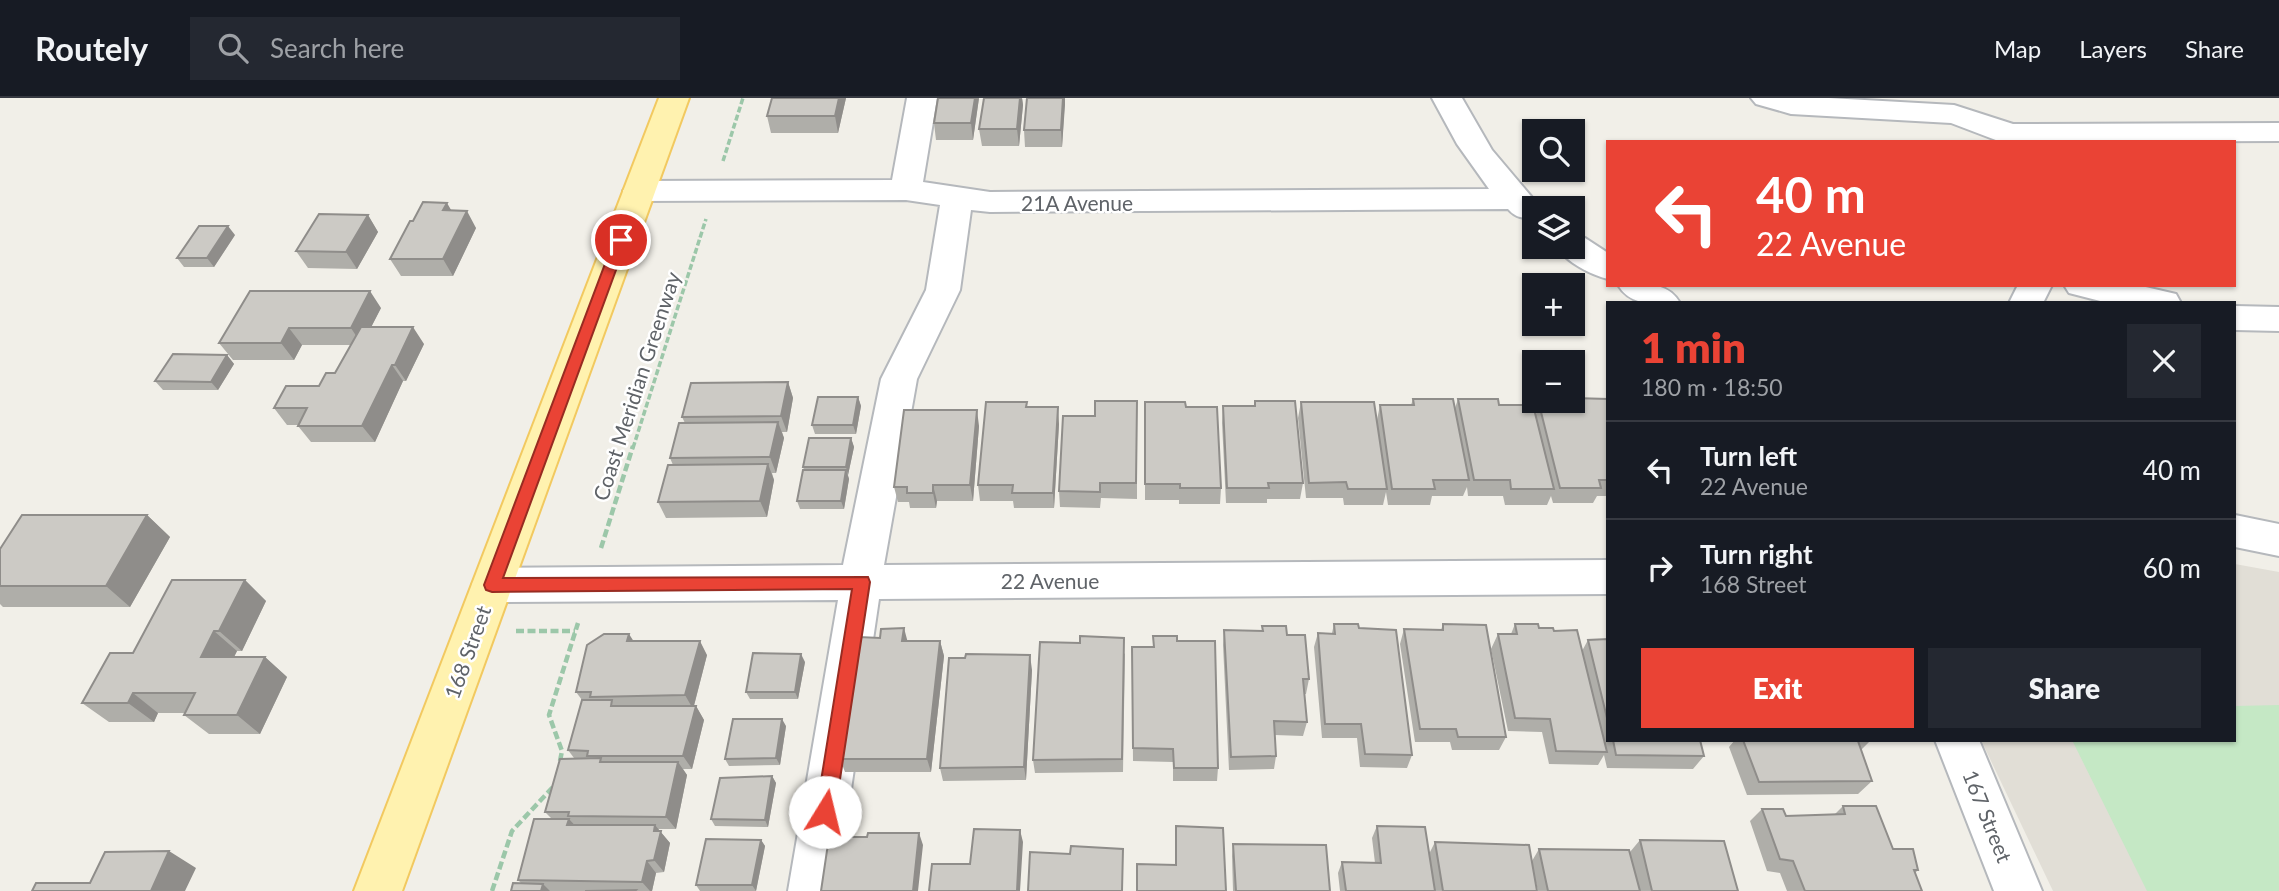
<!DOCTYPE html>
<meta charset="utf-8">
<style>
:root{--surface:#171b24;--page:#242831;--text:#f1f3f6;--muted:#9ea1a6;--line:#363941;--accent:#ea4335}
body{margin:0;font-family:Lato,sans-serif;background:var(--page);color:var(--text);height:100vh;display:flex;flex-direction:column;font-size:26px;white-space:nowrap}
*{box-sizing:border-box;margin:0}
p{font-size:23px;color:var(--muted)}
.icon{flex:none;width:38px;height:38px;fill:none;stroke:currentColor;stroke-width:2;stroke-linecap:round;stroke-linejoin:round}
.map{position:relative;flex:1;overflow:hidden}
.panel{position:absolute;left:1606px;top:203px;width:630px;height:441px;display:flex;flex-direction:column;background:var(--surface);border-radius:0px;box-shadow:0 2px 5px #0004}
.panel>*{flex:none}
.guide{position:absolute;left:1606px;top:42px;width:630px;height:147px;border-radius:0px;box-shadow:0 2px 5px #0004;background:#ea4335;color:#fff;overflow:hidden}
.fabs{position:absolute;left:1522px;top:21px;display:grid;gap:14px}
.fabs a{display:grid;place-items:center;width:63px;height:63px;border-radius:0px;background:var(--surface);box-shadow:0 2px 5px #0004;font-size:35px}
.pin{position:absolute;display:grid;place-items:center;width:60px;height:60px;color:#fff;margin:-30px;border:4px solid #fff;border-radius:50%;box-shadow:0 2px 7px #0007}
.me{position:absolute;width:77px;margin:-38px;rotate:9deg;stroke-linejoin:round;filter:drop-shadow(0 0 5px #0008)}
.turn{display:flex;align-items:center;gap:24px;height:147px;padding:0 35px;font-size:32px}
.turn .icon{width:91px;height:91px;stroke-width:2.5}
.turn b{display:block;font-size:49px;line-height:60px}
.round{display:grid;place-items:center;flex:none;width:74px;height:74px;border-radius:0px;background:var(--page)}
.headline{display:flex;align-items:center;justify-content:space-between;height:119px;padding:0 35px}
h1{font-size:42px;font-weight:800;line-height:52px;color:var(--accent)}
.primary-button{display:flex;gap:14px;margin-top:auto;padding:14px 35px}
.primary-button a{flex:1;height:80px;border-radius:0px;background:var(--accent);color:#fff;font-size:28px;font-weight:800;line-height:80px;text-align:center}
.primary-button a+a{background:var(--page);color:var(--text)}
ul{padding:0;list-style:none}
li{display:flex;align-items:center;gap:21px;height:98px;padding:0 35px;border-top:2px solid var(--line)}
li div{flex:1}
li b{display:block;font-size:26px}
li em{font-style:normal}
header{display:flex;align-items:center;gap:42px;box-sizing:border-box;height:98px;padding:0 35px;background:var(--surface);border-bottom:2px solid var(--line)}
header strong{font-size:33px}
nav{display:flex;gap:38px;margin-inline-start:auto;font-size:24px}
.search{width:490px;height:63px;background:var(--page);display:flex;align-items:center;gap:18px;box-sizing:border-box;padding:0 24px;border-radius:0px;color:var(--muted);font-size:26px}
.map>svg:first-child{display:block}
.education{fill:#e1ded6}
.green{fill:#c5e8c5}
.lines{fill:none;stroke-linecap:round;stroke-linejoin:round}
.minor-casing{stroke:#b5b8bc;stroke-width:4}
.major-casing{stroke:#f2c960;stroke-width:4}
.path-far1{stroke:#9cc7a9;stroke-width:3.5;stroke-dasharray:6 2.5;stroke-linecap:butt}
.path{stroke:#9cc7a9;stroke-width:4.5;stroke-dasharray:8 3.5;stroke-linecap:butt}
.minor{fill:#fff;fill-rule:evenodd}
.major{fill:#fff2af;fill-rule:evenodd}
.wall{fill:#afaea9}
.shaded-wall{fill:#8f8d8a}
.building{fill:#cccac5;stroke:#8f8d8a;stroke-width:2}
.route{fill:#ea4335;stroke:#982c22;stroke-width:2}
.labels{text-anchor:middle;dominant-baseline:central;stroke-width:5;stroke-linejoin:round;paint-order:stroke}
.street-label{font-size:21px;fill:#5f6368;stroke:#fff}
</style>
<header>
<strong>Routely</strong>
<div class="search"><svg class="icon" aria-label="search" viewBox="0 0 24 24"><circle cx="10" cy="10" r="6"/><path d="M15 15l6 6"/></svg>Search here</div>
<nav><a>Map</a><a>Layers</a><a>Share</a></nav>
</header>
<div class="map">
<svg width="2279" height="793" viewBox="0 0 2279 793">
<rect width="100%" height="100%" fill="#f1efe8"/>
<!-- education -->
<path class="education" d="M 2235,466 L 2279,474 L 2279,793 L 2053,793 L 1981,642 L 2235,642 Z"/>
<!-- green -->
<path class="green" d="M 2279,607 L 2279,793 L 2147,793 L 2072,642 L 2235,642 L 2235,608 Z"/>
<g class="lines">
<!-- minor casing -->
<g class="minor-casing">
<path id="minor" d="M 907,0 L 937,0 L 923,84 L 990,94 L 1489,91 L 1457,46 L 1432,0 L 1462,0 L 1492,52 L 1541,110 L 1535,110 L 1535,118 C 1523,121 1516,120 1508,111 L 990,114 L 971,112 L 960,192 L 917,281 L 884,467 L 1608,462 L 1608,496 L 879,501 L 836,793 L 788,793 L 838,502 L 492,504 L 478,499 L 472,487 L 478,475 L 492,470 L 843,467 L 881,281 L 926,192 L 940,107 L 906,102 L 639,103 L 628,100 L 623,93 L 628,86 L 639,83 L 892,82 Z
M 1751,0 L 1829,0 L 1954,7 L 2013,26 L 2279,25 L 2279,43 L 2001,44 L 1951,25 L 1791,16 L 1756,6 Z
M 1573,137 L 1585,140 L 1608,155 L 1608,181 C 1591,177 1566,164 1557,149 L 1573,149 Z
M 1618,187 C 1642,187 1667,182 1680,205 C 1657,205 1632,210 1618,187 Z
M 2018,187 L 2052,187 L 2043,205 L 2009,205 Z
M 2064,187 L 2137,187 L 2176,196 L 2181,205 L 2108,205 L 2069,195 Z
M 2235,208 L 2279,209 L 2279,233 L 2235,232 Z
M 2235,417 L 2279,426 L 2279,458 L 2235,449 Z
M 1935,642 L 1979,642 L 2042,793 L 1994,793 Z"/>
</g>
<!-- major casing -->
<g class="major-casing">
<path id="major" d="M 659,0 L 689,0 L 402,793 L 354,793 Z"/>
</g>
<!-- path-far1 -->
<path class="path-far1" d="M 723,63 L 743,0
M 633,350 L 706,121"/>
<!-- path -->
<path class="path" d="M 601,450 L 633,348
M 516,533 L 575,533
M 560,663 L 562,653 L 549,617 L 578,525
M 492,793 L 512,733 L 553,689"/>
<!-- minor -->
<use href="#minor" class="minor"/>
<!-- major -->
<use href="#major" class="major"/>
</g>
<!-- wall -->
<path class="wall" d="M 772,0 L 846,0 L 838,35 L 771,35 L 767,18 Z
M 979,0 L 973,42 L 936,42 L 934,25 Z
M 984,0 L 1022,0 L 1023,7 L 1019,48 L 982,48 L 979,31 Z
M 1027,0 L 1065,0 L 1062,49 L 1025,49 L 1024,32 Z
M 451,112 L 476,130 L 453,178 L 401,178 L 390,161 L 413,123 Z
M 368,117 L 378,134 L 357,171 L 308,170 L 296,153 Z
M 235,137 L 214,169 L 184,169 L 177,160 Z
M 381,210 L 371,229 L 424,246 L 406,283 L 403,283 L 375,344 L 311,344 L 298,328 L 299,327 L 287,327 L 274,310 L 319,288 L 335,275 L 351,247 L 302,247 L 294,262 L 233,262 L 219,245 Z
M 227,257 L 234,266 L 218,292 L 163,292 L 155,283 Z
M 788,284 L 793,300 L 787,334 L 782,334 L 784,340 L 776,375 L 772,375 L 774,382 L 767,419 L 666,420 L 658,404 L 673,367 L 670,360 L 685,325 L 682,319 Z
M 858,299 L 861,308 L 856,336 L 815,336 L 812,327 Z
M 1413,301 L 1455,310 L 1458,301 L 1499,307 L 1536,316 L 1539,306 L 1568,306 L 1570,303 L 1608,301 L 1608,398 L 1597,398 L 1593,405 L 1553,405 L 1551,398 L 1547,407 L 1505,407 L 1503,398 L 1468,398 L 1467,389 L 1463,398 L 1432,398 L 1430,407 L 1388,407 L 1386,394 L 1383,407 L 1344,407 L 1343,400 L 1306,400 L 1298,320 L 1301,304 L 1377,322 L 1380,307 L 1411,307 Z
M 1137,303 L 1137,401 L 1101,400 L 1100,410 L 1060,409 L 1059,393 L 1095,318 Z
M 1255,303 L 1303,385 L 1300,401 L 1267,401 L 1267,405 L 1226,405 L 1222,325 L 1223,308 L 1254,308 Z
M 1027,304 L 1027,309 L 1059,326 L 1054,410 L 1014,410 L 1013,403 L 980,403 L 978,387 Z
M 1145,304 L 1186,309 L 1221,390 L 1220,406 L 1179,406 L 1179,402 L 1145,402 Z
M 979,328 L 973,403 L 937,403 L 936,410 L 910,410 L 909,404 L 898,404 L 894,389 Z
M 851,340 L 854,349 L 848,377 L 849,381 L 844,411 L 800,411 L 797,403 L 804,372 L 803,369 Z
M 147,417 L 170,439 L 130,509 L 3,509 L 0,506 L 0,451 Z
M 245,482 L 266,503 L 242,553 L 237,553 L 234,559 L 265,559 L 287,579 L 260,636 L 209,636 L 184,617 L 185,615 L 158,615 L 154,624 L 109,624 L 82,605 L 133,555 Z
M 1334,526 L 1359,530 L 1412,657 L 1407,670 L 1360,669 L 1357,640 L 1322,640 L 1314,549 L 1318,535 L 1332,535 Z
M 1443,526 L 1506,639 L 1499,652 L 1452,652 L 1450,644 L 1415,644 L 1400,546 L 1404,531 L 1441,532 Z
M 1515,526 L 1554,533 L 1582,553 L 1588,542 L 1608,541 L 1608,642 L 1700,642 L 1704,658 L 1693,671 L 1607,670 L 1604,657 L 1598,667 L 1549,666 L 1542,634 L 1508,633 L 1491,551 L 1498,536 L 1511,536 Z
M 1262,528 L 1287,537 L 1309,581 L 1306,596 L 1304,596 L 1307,624 L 1303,638 L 1275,637 L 1276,658 L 1274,671 L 1229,672 L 1223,547 L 1224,532 L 1262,533 Z
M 1153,538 L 1177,543 L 1218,670 L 1217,683 L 1173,683 L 1173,664 L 1133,663 L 1132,549 L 1153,549 Z
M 634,543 L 707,557 L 694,608 L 696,608 L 704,622 L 692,671 L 683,671 L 687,677 L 676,731 L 658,731 L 670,745 L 664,774 L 656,775 L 652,793 L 511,793 L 522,786 L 518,782 L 552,721 L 545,714 L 574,660 L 568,652 L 582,602 L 576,594 Z
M 907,543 L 940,543 L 944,558 L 931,674 L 845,674 L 840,661 Z
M 1125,555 L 1123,674 L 1035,675 L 1033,662 Z
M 805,564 L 798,601 L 750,601 L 746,594 Z
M 1032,572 L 1026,682 L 943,683 L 940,670 Z
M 786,628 L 780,667 L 729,668 L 725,661 Z
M 1735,642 L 1871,642 L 1861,652 L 1872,683 L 1858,696 L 1747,697 L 1729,649 Z
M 772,678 L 776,685 L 768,729 L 715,728 L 711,721 Z
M 1843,708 L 1918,772 L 1915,775 L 1922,793 L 1787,793 L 1780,775 L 1767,773 L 1750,723 L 1762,711 L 1786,718 L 1834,717 Z
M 1377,728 L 1429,756 L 1435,744 L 1532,763 L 1539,751 L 1630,754 L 1640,742 L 1738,793 L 1538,793 L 1532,768 L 1537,793 L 1340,793 L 1338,775 L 1342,764 L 1375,765 L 1372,740 Z
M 761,742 L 765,748 L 756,793 L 700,793 L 696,787 Z
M 1233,746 L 1330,793 L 1233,793 L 1232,758 Z"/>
<!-- shaded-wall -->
<path class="shaded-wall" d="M 839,0 L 846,0 L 838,35 L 835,18 Z
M 975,0 L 979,0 L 973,42 L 971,25 Z
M 1020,0 L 1022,0 L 1023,7 L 1019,48 L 1017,31 Z
M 1063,0 L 1065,0 L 1065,7 L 1062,49 L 1061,32 Z
M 447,105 L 457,122 L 443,112 Z
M 467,113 L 476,130 L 453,178 L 443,161 Z
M 368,117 L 378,134 L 357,171 L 346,154 Z
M 228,128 L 235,137 L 214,169 L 207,160 Z
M 370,193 L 381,210 L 362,247 L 351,230 Z
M 413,229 L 424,246 L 406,283 L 395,267 Z
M 289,230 L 302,247 L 294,262 L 281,245 Z
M 227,257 L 234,266 L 218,292 L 211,284 Z
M 392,267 L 403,283 L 375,344 L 362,328 Z
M 788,284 L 793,300 L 787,334 L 781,318 Z
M 858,299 L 861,308 L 856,336 L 853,327 Z
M 1058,309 L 1059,326 L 1054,410 L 1053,395 Z
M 977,312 L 979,328 L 973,403 L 970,387 Z
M 778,324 L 784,340 L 776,375 L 770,359 Z
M 851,340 L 854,349 L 848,377 L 846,369 Z
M 768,366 L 774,382 L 767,419 L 760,403 Z
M 846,372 L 849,381 L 844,411 L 841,403 Z
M 933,387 L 937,403 L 936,410 L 933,395 Z
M 147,417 L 170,439 L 130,509 L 106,488 Z
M 245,482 L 266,503 L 242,553 L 219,533 Z
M 904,530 L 908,545 L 902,543 Z
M 214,533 L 237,553 L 224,579 L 201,559 Z
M 629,536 L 638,550 L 627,543 Z
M 700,543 L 707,557 L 693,611 L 685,597 Z
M 940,543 L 944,558 L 931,674 L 927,661 Z
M 801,556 L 805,564 L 798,601 L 795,594 Z
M 1030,557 L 1032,572 L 1026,682 L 1024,669 Z
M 265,559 L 287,579 L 260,636 L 237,617 Z
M 133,595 L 158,615 L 154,624 L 128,605 Z
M 696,608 L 704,622 L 692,671 L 683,658 Z
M 782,621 L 786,628 L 780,667 L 776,660 Z
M 678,664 L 687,677 L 676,731 L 666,719 Z
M 772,678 L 776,685 L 768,729 L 765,722 Z
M 569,721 L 580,733 L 567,727 Z
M 655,727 L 670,745 L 664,774 L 654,762 L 654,733 Z
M 1020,732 L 1023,744 L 1020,793 L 1017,793 Z
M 919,735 L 923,747 L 918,793 L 913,793 Z
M 761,742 L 765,748 L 756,793 L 752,787 Z
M 169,753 L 196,770 L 185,793 L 151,793 Z
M 647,763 L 656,775 L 652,793 L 650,793 L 642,784 Z
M 543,786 L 550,793 L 541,793 Z"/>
<!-- building -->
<path class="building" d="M 772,0 L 839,0 L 835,18 L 767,18 Z
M 938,0 L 975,0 L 971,25 L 934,25 Z
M 984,0 L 1020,0 L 1017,31 L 979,31 Z
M 1027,0 L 1063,0 L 1061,32 L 1024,32 Z
M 423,104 L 447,105 L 443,112 L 467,113 L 443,161 L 390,161 L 410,123 L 413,123 Z
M 319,116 L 368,117 L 346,154 L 296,153 Z
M 199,128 L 228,128 L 207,160 L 177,160 Z
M 250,193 L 370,193 L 351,230 L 289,230 L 281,245 L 219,245 Z
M 361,229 L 413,229 L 395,267 L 392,267 L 362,328 L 298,328 L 307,310 L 274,310 L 286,288 L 319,288 L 326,275 L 335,275 Z
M 173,256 L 227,257 L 211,284 L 155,283 Z
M 788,284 L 781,318 L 682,319 L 691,285 Z
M 818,299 L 858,299 L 853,327 L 812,327 Z
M 1573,300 L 1608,301 L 1608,382 L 1599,382 L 1601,390 L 1560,390 L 1539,306 L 1573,306 L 1572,303 L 1573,303 Z
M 1413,301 L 1453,301 L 1469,382 L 1433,382 L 1435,391 L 1392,391 L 1380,307 L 1414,307 Z
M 1458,301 L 1498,301 L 1499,307 L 1533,307 L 1554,391 L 1511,391 L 1510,382 L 1474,382 Z
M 1095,303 L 1137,303 L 1136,385 L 1100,385 L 1100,394 L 1059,393 L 1063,318 L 1095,318 Z
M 1255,303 L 1295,303 L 1303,385 L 1268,385 L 1269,390 L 1227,390 L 1223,308 L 1255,308 Z
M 986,304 L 1027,304 L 1026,309 L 1058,309 L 1053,395 L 1012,395 L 1013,387 L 978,387 Z
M 1145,304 L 1185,304 L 1186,309 L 1217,309 L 1221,390 L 1180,390 L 1180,386 L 1145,386 Z
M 1301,304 L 1374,304 L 1387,391 L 1348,391 L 1346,384 L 1309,385 Z
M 904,312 L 977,312 L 970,387 L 933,387 L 933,395 L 907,395 L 907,389 L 894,389 Z
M 778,324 L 770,359 L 670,360 L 679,325 Z
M 809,340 L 851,340 L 846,369 L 803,369 Z
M 768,366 L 760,403 L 658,404 L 668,367 Z
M 803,372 L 846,372 L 841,403 L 797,403 Z
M 22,417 L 147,417 L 106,488 L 0,488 L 0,451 Z
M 172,482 L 245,482 L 219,533 L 214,533 L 201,559 L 265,559 L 237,617 L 184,617 L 195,595 L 133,595 L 128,605 L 82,605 L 110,555 L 133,555 Z
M 1334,526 L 1358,526 L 1359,530 L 1396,532 L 1412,657 L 1365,656 L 1361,626 L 1325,626 L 1318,535 L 1335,536 Z
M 1443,526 L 1486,527 L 1506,639 L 1458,639 L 1456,631 L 1420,631 L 1404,531 L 1443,532 Z
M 1515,526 L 1538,526 L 1539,530 L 1553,530 L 1554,533 L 1577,532 L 1607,654 L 1556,653 L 1550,621 L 1515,620 L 1498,536 L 1517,536 Z
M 1262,528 L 1286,528 L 1287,537 L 1305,537 L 1309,581 L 1303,581 L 1307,624 L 1274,623 L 1276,658 L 1231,659 L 1224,532 L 1263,533 Z
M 904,530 L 902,543 L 940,543 L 927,661 L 840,661 L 859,539 L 880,540 L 881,531 Z
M 604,536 L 629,536 L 627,543 L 700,543 L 685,597 L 590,599 L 591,594 L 576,594 L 587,547 Z
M 1080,538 L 1124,540 L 1122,661 L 1033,662 L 1040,544 L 1080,545 Z
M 1153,538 L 1177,538 L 1177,543 L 1215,543 L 1218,670 L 1174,670 L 1173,651 L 1133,650 L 1132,549 L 1154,549 Z
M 1608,541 L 1608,624 L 1588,542 Z
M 753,555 L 801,556 L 795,594 L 746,594 Z
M 966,556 L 1030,557 L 1024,669 L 940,670 L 949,560 L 965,560 Z
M 582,602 L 612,602 L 611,608 L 696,608 L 683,658 L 587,658 L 588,653 L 568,652 Z
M 733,621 L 782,621 L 776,660 L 725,661 Z
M 1613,642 L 1700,642 L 1704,658 L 1616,657 Z
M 1743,642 L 1864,642 L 1858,643 L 1872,683 L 1759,684 Z
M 601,660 L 600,664 L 678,664 L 666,719 L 568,718 L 569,714 L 545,714 L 560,661 Z
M 772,678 L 765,722 L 711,721 L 720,680 Z
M 1843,708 L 1876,708 L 1893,751 L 1913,751 L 1918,772 L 1914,772 L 1922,793 L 1805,793 L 1793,763 L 1780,761 L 1762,711 L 1783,711 L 1786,718 L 1845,716 Z
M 534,721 L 569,721 L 567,727 L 655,727 L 654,733 L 661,733 L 654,762 L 647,763 L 642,784 L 518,782 Z
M 1176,728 L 1223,730 L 1226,793 L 1137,793 L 1137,766 L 1176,767 Z
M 1377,728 L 1425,729 L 1435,793 L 1346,793 L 1342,764 L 1381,765 Z
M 974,731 L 1020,732 L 1017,793 L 929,793 L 932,766 L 970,766 Z
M 868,735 L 919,735 L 913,793 L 821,793 L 829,739 L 867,739 Z
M 706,741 L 761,742 L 752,787 L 696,787 Z
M 1640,742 L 1724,743 L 1738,793 L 1652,793 Z
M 1435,744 L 1529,747 L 1537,793 L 1443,793 Z
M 1233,746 L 1326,747 L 1330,793 L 1236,793 Z
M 1071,748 L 1123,751 L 1122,793 L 1028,793 L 1030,754 L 1070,756 Z
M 1539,751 L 1629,752 L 1640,793 L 1548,793 Z
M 169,753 L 151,793 L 32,793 L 36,785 L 90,785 L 105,754 Z
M 513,785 L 543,786 L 541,793 L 511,793 Z
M 636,792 L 635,793 L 585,793 Z"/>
<!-- route -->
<path class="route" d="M 621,137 L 627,142 L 503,480 L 868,479 L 870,484 L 835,714 L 832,720 L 825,723 L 818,720 L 816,714 L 852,491 L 492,494 L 486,492 L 484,487 L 614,142 Z"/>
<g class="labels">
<!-- street labels -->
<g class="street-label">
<text x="1077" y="104">21A Avenue</text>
<text transform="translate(636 288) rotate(-72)">Coast Meridian Greenway</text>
<text x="1050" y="482">22 Avenue</text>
<text transform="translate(467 554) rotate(-70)">168 Street</text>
<text transform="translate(1988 718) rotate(68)">167 Street</text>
</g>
</g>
</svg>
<div class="fabs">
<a><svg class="icon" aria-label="search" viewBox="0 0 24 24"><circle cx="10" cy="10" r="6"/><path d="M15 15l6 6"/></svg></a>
<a><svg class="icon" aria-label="layers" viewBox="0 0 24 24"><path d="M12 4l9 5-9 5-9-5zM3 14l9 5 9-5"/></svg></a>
<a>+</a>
<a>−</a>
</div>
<div class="pin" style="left:621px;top:142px;background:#d93025"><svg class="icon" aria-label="arrive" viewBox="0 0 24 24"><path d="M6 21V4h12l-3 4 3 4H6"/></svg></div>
<svg class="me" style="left:825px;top:714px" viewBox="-20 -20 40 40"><circle r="19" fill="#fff"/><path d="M0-13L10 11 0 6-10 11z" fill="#ea4335"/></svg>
<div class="guide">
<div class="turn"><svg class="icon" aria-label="left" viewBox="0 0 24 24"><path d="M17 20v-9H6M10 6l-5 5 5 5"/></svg><div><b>40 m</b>22 Avenue</div></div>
</div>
<section class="panel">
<div class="headline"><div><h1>1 min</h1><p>180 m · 18:50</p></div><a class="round"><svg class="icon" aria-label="close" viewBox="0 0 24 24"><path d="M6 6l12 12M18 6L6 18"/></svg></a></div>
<ul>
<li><svg class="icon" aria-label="left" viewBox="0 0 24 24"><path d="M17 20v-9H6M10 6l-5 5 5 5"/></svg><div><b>Turn left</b><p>22 Avenue</p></div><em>40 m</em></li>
<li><svg class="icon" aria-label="right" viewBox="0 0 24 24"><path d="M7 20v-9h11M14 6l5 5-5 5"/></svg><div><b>Turn right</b><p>168 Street</p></div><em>60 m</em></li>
</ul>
<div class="primary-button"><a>Exit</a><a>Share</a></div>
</section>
</div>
